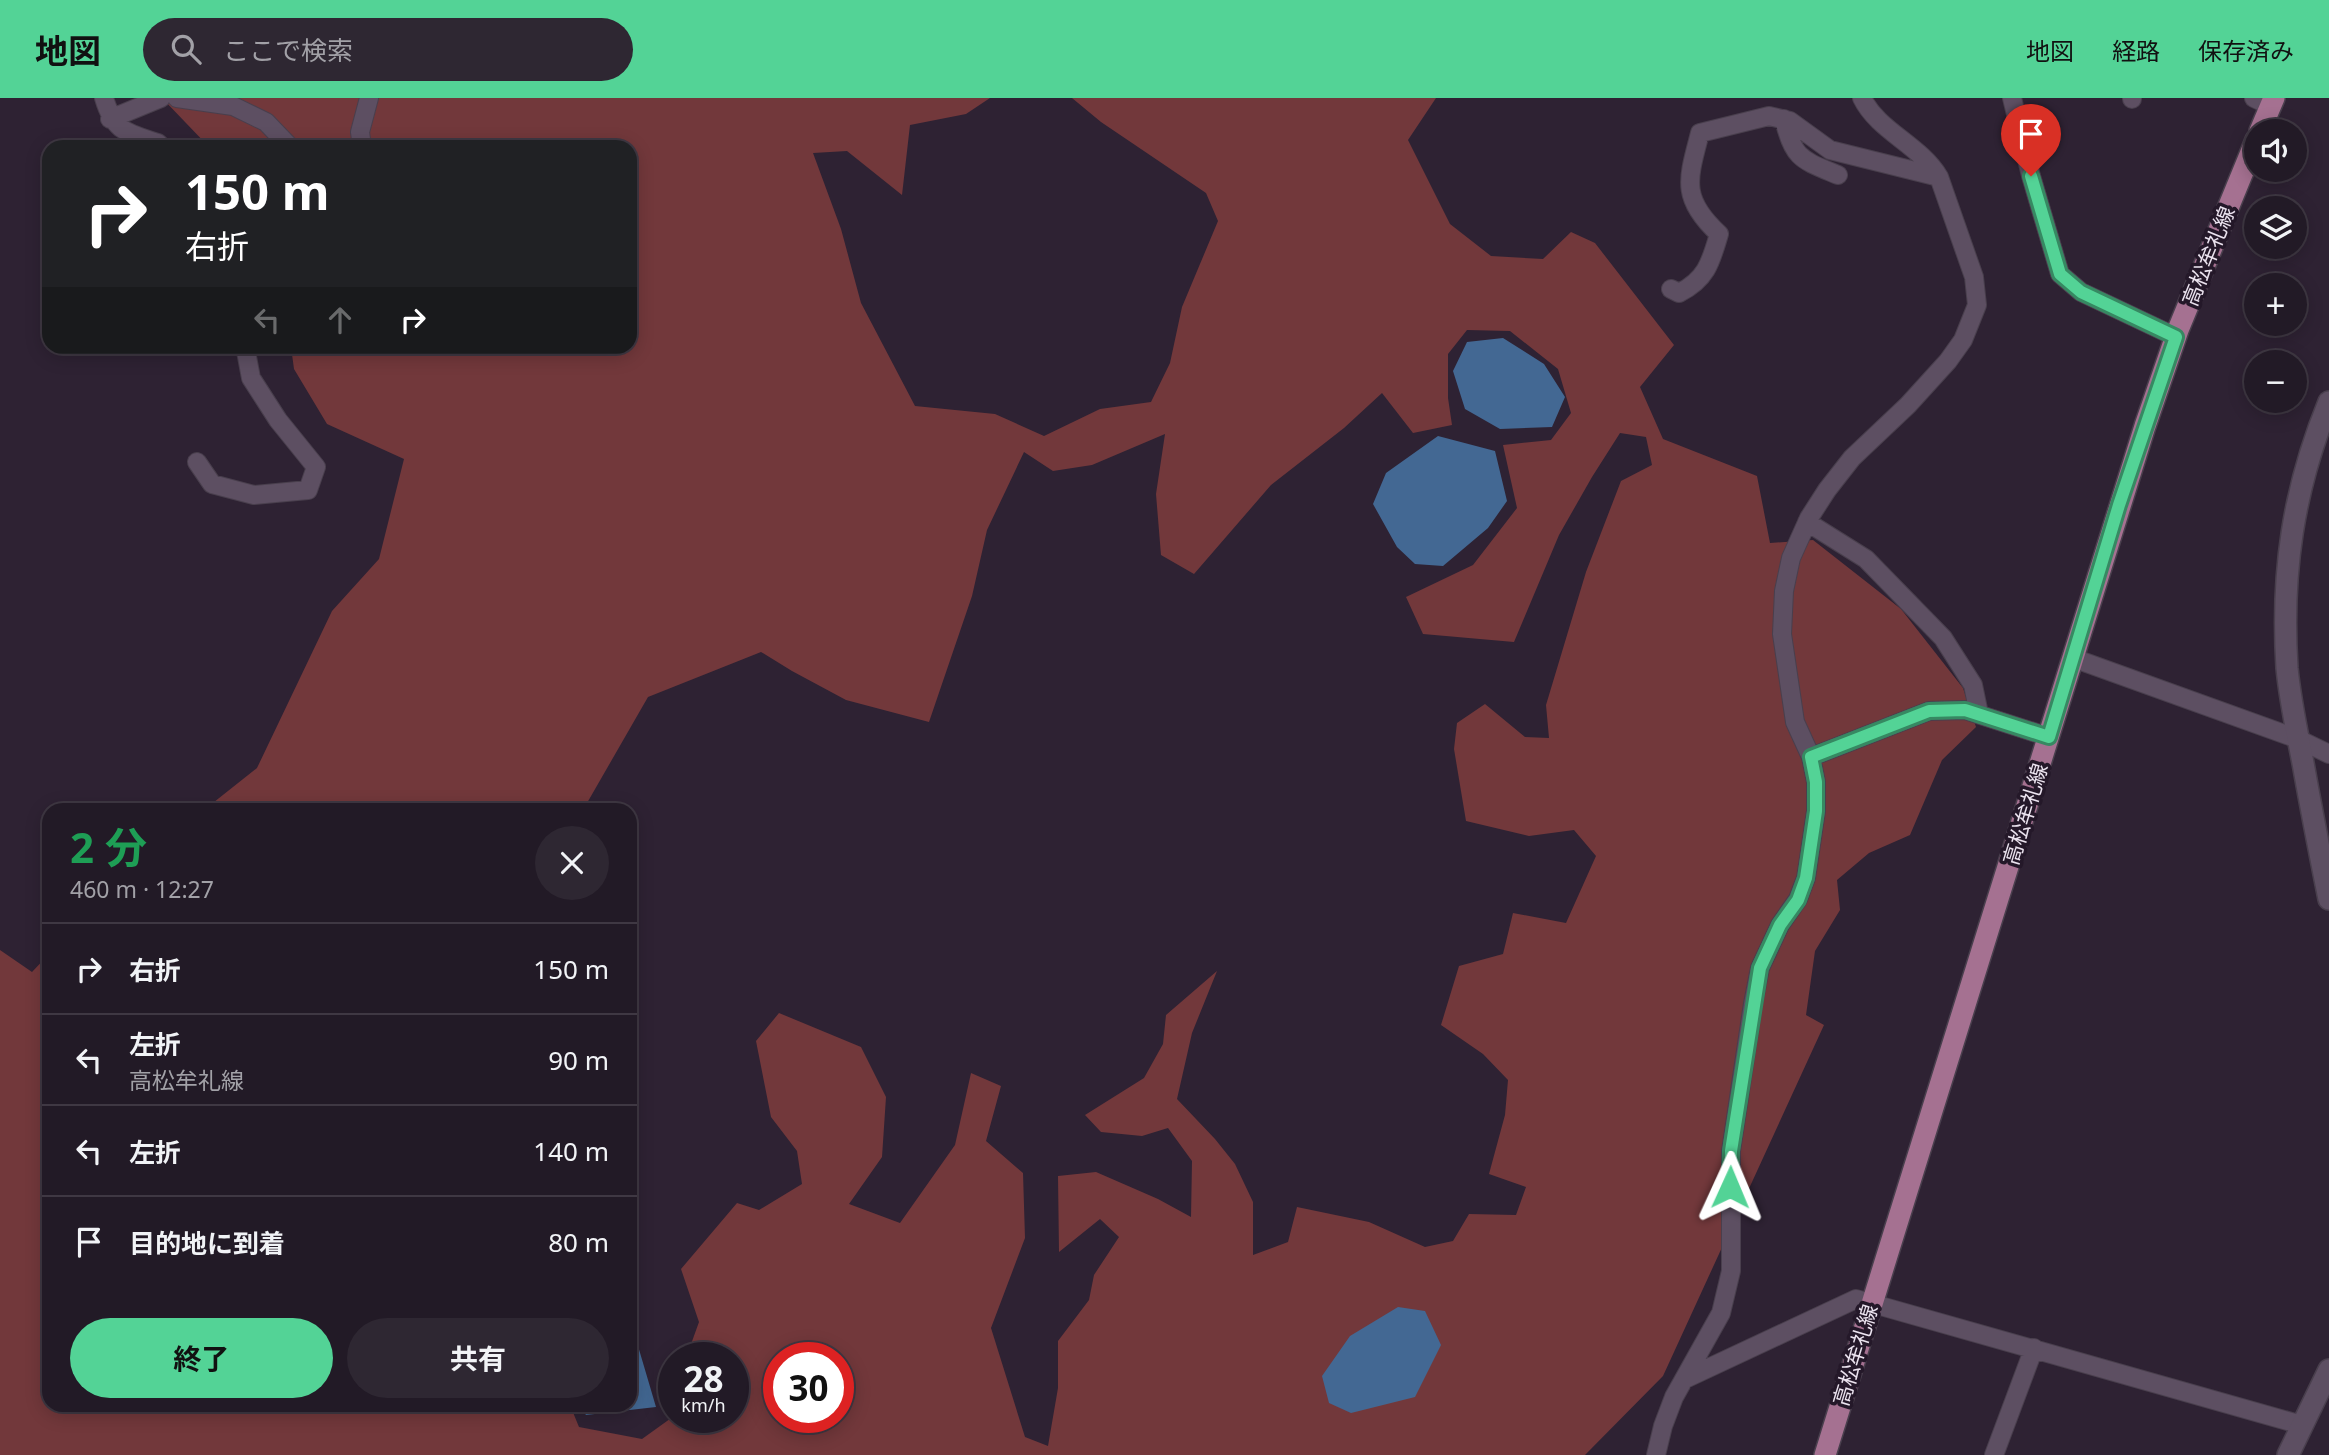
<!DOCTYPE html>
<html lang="ja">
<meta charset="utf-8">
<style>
:root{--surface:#221a26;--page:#2e2732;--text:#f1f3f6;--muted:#a2a1a7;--line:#3f3843;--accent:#53d396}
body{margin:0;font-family:"Noto Sans","Noto Sans JP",sans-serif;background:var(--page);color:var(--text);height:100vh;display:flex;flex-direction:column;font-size:26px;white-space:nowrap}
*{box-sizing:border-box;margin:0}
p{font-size:23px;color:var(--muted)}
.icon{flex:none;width:38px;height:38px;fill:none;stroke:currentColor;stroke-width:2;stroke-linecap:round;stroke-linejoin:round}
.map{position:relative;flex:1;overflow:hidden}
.details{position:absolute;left:42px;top:705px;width:595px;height:609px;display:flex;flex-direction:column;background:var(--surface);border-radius:21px;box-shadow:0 4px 18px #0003,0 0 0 2px var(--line)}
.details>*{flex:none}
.top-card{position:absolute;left:42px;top:42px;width:595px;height:214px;border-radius:21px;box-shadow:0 4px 18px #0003,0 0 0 2px var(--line);background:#202124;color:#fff;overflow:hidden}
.tools{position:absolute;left:2244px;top:21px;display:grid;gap:14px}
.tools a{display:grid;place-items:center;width:63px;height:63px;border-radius:50%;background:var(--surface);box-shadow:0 4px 18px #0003,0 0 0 2px var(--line);font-size:35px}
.speed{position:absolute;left:658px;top:1244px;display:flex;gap:14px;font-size:35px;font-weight:700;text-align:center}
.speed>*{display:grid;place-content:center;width:91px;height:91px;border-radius:50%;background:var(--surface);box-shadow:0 4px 18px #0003,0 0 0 2px var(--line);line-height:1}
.speed small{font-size:18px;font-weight:400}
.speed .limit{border:10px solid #d22;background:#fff;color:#111}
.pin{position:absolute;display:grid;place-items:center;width:60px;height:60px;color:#fff;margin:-72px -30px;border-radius:50% 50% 50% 0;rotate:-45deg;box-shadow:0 0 7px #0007}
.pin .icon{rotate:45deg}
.me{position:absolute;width:77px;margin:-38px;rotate:1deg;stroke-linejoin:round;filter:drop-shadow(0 0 5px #0008)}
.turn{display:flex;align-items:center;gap:24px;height:147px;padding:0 28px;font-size:32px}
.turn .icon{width:91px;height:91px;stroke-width:2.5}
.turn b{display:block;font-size:49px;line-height:60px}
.lanes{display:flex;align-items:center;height:66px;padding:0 28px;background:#0003;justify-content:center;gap:35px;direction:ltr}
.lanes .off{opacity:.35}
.round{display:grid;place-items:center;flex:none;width:74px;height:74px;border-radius:37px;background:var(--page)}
.overview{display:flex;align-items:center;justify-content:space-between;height:119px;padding:0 28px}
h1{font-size:42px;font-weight:700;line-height:52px;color:#1e9e55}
.cta{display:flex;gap:14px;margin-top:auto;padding:14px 28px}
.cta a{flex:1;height:80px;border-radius:42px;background:var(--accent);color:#111;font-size:28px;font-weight:700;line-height:80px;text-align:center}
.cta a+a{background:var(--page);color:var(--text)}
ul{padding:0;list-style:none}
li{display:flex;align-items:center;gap:21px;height:91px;padding:0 28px;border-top:2px solid var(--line)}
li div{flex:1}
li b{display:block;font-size:26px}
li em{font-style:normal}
header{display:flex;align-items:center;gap:42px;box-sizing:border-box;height:98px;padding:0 35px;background:var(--accent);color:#111}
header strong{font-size:33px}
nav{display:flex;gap:38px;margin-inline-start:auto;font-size:24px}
.search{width:490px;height:63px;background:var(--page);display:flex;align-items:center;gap:18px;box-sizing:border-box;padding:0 24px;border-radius:38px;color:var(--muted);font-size:26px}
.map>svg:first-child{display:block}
.forest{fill:#72383b;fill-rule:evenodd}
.water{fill:#436893}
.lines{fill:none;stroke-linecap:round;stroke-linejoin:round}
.street-casing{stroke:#493f4d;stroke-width:20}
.secondary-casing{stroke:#493f4d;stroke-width:24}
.primary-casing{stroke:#493f4d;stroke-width:24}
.street{stroke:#5d4f62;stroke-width:18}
.secondary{stroke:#5d4f62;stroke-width:21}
.primary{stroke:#a57191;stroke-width:21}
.route-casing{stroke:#368962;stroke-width:18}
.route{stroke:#53d396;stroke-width:12}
.labels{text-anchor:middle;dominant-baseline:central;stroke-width:7;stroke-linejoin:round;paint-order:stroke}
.street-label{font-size:21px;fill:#ebe3ef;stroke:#241829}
</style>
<header>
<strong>地図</strong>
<div class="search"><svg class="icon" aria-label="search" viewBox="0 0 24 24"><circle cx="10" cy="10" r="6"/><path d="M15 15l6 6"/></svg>ここで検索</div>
<nav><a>地図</a><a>経路</a><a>保存済み</a></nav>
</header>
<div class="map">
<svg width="2329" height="1357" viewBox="0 0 2329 1357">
<rect width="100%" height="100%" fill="#2e2233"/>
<!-- forest -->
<path class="forest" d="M 162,0 L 990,0 L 966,16 L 910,27 L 902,97 L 847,53 L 813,55 L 841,131 L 861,205 L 915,308 L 995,316 L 1044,338 L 1100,311 L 1151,304 L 1170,265 L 1182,209 L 1218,123 L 1206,95 L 1101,24 L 1072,0 L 1436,0 L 1408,42 L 1450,126 L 1491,158 L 1543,161 L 1571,134 L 1595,145 L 1674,247 L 1640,289 L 1663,341 L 1757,378 L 1770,445 L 1813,442 L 1901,511 L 1963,590 L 1976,629 L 1942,662 L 1910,737 L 1869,755 L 1837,782 L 1840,812 L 1815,853 L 1806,917 L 1824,927 L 1663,1278 L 1585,1357 L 0,1357 L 0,852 L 32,874 L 49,856 L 49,1307 L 570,1307 L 579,1329 L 642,1341 L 674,1318 L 733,1320 L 733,1260 L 686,1260 L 699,1224 L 681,1171 L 737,1105 L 759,1112 L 802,1086 L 797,1053 L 771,1019 L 756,943 L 779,915 L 861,949 L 886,999 L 882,1059 L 849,1106 L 900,1125 L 955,1047 L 971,975 L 1001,988 L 986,1043 L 1023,1075 L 1025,1140 L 991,1230 L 1025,1339 L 1048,1348 L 1058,1290 L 1058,1243 L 1089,1202 L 1094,1177 L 1119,1139 L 1100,1121 L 1059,1154 L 1058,1078 L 1096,1074 L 1158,1101 L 1191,1119 L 1192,1063 L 1168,1030 L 1142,1038 L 1101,1034 L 1085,1017 L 1144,980 L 1163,946 L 1166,917 L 1217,873 L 1192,935 L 1177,1001 L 1215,1041 L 1235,1066 L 1253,1104 L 1253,1157 L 1288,1144 L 1297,1109 L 1369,1124 L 1425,1149 L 1453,1143 L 1469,1116 L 1516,1117 L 1526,1089 L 1489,1076 L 1505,1017 L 1508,982 L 1483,956 L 1441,927 L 1459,868 L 1503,856 L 1513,815 L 1566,825 L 1596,758 L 1574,732 L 1529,738 L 1466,723 L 1454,651 L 1457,625 L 1485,606 L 1525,639 L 1549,640 L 1546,607 L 1586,474 L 1621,383 L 1652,367 L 1646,339 L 1620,335 L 1592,379 L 1559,437 L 1514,544 L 1423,536 L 1406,499 L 1473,467 L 1517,410 L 1503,347 L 1551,342 L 1571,315 L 1558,271 L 1510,233 L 1467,232 L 1448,256 L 1448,300 L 1452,327 L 1413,335 L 1382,295 L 1344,330 L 1271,387 L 1194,476 L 1161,457 L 1156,396 L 1165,336 L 1092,367 L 1053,373 L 1024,354 L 987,432 L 972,498 L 929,624 L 846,602 L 792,573 L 761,554 L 648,599 L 583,712 L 204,712 L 257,670 L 332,513 L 379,461 L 404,361 L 327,326 L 294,271 L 291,249 L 630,248 L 630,49 L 209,49 ZM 779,1260 L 838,1260 L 838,1320 L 779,1320 Z"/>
<!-- water -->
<path class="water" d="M 1503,240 L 1544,266 L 1565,299 L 1552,329 L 1500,331 L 1465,311 L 1453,273 L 1467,244 Z
M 1438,338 L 1495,353 L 1507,403 L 1488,430 L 1443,468 L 1415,466 L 1397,449 L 1373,406 L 1386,375 Z
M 1398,1209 L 1425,1213 L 1441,1247 L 1415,1299 L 1351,1315 L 1329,1305 L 1322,1278 L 1350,1238 Z
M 630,1244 L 638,1248 L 656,1309 L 586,1317 L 579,1307 L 630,1307 Z"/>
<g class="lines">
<!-- street casing -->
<g class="street-casing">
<path id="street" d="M 104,0 C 114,34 127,35 158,45 L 162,49
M 177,0 L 233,8 L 266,24 L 290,49
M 2012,0 L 2031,78 L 2060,176 L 2081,194 L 2176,239
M 2132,0 L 2132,1
M 2254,0 L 2271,8
M 110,21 L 161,0
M 1784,21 C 1793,61 1802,62 1838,77
M 362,49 L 360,34 L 369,0
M 1671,191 L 1679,195 C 1707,181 1711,163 1719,136 C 1680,100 1688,81 1700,35 L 1769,18 L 1790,23 L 1830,52 L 1939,79
M 197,364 L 212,386 L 254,397 L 308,392 L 316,369 L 278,322 L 251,280 L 245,248
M 1807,424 L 1866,461 L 1943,540 L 1973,587 L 1979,616
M 2073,560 L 2298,641 L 2329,656
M 1811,659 L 1929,613 L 1965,612 L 2049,639
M 1685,1281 L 1856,1201 L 2302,1327
M 1656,1357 L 1663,1328 L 1674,1299 L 1721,1215 L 1731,1173 L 1731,1053 L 1753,906 L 1760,870 L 1780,827 L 1798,801 L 1806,780 L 1816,713 L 1816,684 L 1811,659 L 1795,624 L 1782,536 L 1784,493 L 1791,460 L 1809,420 L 1827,392 L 1852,360 L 1908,307 L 1948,263 L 1963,242 L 1977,207 L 1974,179 L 1939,79 C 1920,47 1878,33 1862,0
M 1994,1357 L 2034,1250"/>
</g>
<!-- secondary casing -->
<g class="secondary-casing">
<path id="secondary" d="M 2329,304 C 2293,392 2281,475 2287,570 C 2290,602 2297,634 2303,665 C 2311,710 2320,756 2329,801
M 2288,1357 L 2329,1272"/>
</g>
<!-- primary casing -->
<g class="primary-casing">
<path id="primary" d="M 2260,33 L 2274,0
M 1825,1357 L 2145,328 L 2178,232 L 2256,42"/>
</g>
<!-- street -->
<use href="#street" class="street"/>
<!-- secondary -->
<use href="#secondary" class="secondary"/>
<!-- primary -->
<use href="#primary" class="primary"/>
</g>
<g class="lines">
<!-- route casing -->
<g class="route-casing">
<path id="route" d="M 1730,1089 L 1731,1053 L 1760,870 L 1780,827 L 1798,802 L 1806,780 L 1816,713 L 1816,684 L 1811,659 L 1929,613 L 1965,612 L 2049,639 L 2119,407 L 2176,239 L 2081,194 L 2060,176 L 2031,78"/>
</g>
<!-- route -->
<use href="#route" class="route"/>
</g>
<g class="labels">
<!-- street labels -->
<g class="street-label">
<text transform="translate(2208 158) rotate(-68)">高松牟礼線</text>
<text transform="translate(2025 716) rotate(-73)">高松牟礼線</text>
<text transform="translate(1855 1257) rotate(-73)">高松牟礼線</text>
</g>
</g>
</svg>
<div class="tools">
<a><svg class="icon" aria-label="sound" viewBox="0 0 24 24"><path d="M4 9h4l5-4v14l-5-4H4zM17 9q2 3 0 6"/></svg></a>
<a><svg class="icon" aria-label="layers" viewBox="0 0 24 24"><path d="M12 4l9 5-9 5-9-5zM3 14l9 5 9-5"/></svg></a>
<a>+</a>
<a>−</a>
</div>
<div class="speed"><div>28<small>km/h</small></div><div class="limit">30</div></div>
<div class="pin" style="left:2031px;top:78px;background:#d93025"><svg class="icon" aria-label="arrive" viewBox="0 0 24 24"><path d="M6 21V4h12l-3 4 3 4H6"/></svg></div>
<svg class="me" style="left:1730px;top:1089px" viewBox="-20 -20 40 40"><path d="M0-17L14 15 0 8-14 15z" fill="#53d396" stroke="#fff" stroke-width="4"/></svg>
<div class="top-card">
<div class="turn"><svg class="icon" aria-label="right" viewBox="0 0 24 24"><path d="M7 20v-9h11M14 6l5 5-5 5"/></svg><div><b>150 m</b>右折</div></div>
<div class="lanes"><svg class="icon off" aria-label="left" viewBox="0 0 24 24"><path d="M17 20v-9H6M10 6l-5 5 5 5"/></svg><svg class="icon off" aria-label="ahead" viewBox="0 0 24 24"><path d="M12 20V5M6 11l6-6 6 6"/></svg><svg class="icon" aria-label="right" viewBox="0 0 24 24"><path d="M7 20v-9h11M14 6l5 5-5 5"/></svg></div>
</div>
<section class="details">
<div class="overview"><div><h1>2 分</h1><p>460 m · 12:27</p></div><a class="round"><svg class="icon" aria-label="close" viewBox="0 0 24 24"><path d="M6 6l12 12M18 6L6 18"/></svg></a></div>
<ul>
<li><svg class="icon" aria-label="right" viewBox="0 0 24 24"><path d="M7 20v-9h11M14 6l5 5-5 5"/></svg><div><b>右折</b></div><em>150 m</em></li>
<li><svg class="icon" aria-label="left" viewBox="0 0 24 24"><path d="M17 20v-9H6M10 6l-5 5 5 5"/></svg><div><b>左折</b><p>高松牟礼線</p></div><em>90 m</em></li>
<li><svg class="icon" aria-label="left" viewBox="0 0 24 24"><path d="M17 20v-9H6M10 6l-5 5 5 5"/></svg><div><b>左折</b></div><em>140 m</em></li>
<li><svg class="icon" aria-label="arrive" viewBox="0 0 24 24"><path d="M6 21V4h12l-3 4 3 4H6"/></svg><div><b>目的地に到着</b></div><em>80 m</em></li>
</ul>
<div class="cta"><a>終了</a><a>共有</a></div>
</section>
</div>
